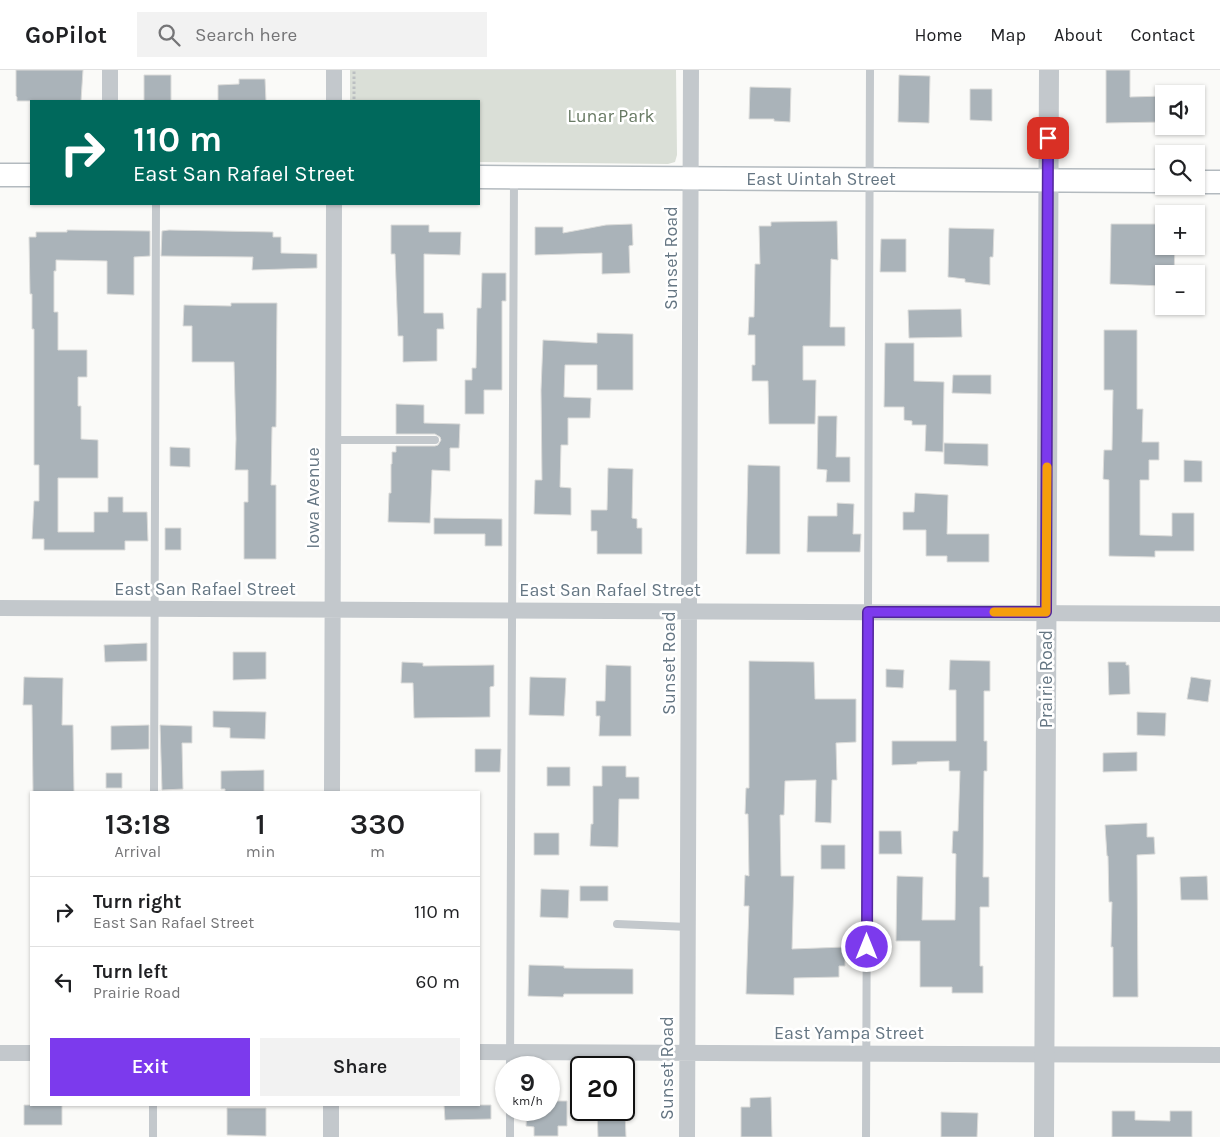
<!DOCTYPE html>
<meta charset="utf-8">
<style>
:root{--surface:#fff;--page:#f2f2f2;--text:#202124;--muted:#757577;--line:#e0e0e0;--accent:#7c3aed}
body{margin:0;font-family:Karla,sans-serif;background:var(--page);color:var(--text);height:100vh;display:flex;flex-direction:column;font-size:19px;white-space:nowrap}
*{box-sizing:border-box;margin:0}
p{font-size:16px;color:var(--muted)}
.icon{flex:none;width:28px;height:28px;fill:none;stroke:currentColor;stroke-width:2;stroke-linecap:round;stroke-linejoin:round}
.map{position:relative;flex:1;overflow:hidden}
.side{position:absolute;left:30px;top:721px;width:450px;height:315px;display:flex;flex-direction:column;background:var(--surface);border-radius:0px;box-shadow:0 1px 4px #0004}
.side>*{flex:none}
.top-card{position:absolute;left:30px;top:30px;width:450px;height:105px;border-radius:0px;box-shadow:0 1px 4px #0004;background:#00695c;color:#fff;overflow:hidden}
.tools{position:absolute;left:1155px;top:15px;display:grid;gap:10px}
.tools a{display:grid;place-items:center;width:50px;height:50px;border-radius:0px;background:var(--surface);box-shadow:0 1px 4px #0004;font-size:25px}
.speed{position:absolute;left:495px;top:986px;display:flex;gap:10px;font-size:25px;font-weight:700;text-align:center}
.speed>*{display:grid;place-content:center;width:65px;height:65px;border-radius:50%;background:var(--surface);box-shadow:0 1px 4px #0004;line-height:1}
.speed small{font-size:12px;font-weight:400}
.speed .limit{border:2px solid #111;border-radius:8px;background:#fff;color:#111}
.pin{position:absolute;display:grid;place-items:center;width:42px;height:42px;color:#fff;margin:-21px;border-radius:10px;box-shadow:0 2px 8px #0006}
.me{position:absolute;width:55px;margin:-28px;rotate:0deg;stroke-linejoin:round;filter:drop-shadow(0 0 4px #0008)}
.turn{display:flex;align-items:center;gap:18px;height:105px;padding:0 20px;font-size:22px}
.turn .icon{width:65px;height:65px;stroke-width:2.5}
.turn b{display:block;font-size:35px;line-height:42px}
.eta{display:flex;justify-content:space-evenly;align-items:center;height:85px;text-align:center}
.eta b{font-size:30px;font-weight:600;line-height:35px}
.button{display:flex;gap:10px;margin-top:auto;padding:10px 20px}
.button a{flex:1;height:58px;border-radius:0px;background:var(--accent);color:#fff;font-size:20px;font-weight:600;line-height:58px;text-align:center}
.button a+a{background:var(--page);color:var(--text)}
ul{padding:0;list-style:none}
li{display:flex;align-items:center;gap:15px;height:70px;padding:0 20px;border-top:1px solid var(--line)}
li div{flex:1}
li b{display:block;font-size:19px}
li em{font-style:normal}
header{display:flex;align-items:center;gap:30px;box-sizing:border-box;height:70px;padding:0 25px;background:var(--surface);border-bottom:1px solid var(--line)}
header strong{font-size:24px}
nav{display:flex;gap:28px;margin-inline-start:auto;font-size:18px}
.search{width:350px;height:45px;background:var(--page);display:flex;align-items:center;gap:12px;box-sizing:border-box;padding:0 18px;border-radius:0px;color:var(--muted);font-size:19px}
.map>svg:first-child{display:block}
.green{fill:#dadfd7}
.building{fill:#aab3b9;stroke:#dcdcda}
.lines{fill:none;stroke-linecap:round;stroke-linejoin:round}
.secondary-casing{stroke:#b3babf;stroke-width:25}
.path{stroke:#bbbfc2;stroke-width:3;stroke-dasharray:2.5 2.5;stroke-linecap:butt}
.service{stroke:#c3c8cc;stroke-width:8}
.minor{stroke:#c3c8cc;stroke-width:16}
.tertiary{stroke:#c3c8cc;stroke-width:20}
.secondary{stroke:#fff;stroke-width:22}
.route-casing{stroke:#51269a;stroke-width:12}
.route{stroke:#7c3aed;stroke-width:9}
.slow{stroke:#f59e0b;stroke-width:9}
.labels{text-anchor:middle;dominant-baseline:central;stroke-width:5;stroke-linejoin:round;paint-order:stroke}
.park-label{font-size:18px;fill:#687a64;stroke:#fff}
.street-label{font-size:18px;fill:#657683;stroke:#fff}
</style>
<header>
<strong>GoPilot</strong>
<div class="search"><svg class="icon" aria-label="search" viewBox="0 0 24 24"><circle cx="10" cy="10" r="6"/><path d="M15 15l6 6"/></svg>Search here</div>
<nav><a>Home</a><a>Map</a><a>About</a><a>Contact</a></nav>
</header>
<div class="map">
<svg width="1220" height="1067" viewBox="0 0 1220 1067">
<rect width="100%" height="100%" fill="#fafaf8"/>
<!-- green -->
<path class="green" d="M 350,0 L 676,0 L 677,85 L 675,92 L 668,94 L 479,92 L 479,31 L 350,31 Z"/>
<!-- building -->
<path class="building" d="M 16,0 L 83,0 L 81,31 L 17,31 L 17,27 L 16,26 Z
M 1106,0 L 1130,0 L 1130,27 L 1164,26 L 1164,52 L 1106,53 Z
M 144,5 L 171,5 L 171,31 L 144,31 Z
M 899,5 L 930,6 L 929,53 L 898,52 Z
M 239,9 L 265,9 L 266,31 L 218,31 L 218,15 L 239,14 Z
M 750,17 L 791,18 L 790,52 L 774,51 L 774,49 L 749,49 Z
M 970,19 L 992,19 L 992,51 L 970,50 Z
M 837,151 L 838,190 L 831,189 L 830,257 L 845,257 L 845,276 L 803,276 L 803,310 L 816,310 L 815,354 L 769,354 L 768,311 L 752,311 L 752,295 L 755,295 L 755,265 L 748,265 L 749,247 L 754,247 L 755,194 L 760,194 L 759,156 L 771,156 L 771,152 Z
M 632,154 L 633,175 L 629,176 L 630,203 L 602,204 L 602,183 L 535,185 L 535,157 L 563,157 L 563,163 L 606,155 Z
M 1111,154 L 1164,154 L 1164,176 L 1175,176 L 1174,204 L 1164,204 L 1164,216 L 1110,214 Z
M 391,155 L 429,155 L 429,162 L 461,162 L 460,185 L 424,184 L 424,243 L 443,243 L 444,259 L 437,259 L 437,291 L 403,292 L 403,266 L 398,266 L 395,184 L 391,184 Z
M 949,158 L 994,159 L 993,187 L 990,187 L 990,215 L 965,212 L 965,209 L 948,207 Z
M 67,160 L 150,161 L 150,186 L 134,187 L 134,225 L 107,224 L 107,191 L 56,190 L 56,201 L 54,201 L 54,242 L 58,242 L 58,280 L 87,280 L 87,307 L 78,307 L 78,336 L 81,336 L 81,369 L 98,370 L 98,408 L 58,408 L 58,462 L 94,462 L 94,442 L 108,442 L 108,427 L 123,427 L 123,442 L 147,442 L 148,471 L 125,471 L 125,480 L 44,480 L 44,469 L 32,469 L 34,431 L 39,431 L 39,395 L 34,395 L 34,259 L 32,259 L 32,224 L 30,224 L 29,167 L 36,167 L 36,162 L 67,162 Z
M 169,160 L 273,162 L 273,167 L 281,167 L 281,183 L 317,184 L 317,198 L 252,200 L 253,187 L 161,186 L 162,161 Z
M 881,169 L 906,169 L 906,202 L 880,202 Z
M 482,203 L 506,203 L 506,231 L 502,231 L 502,320 L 484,320 L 484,344 L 465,344 L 465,310 L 472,310 L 472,298 L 476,298 L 477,238 L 481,238 Z
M 231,233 L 277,233 L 276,357 L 272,357 L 271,415 L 276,415 L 276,489 L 244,489 L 244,432 L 248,432 L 248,400 L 235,400 L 236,369 L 234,292 L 192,292 L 192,256 L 183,256 L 184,235 L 231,236 Z
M 961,239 L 962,267 L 909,268 L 908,240 Z
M 1104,260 L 1137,260 L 1137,339 L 1143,339 L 1142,372 L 1159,372 L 1159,390 L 1149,390 L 1149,410 L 1140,410 L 1140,465 L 1172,466 L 1172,443 L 1194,443 L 1194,481 L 1155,481 L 1155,487 L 1109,486 L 1109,410 L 1103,409 L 1104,380 L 1112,380 L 1113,320 L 1104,320 Z
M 597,263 L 633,264 L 633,320 L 597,320 L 597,295 L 565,295 L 564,327 L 591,328 L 590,348 L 568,348 L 568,375 L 561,375 L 560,417 L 571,418 L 571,445 L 534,444 L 535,410 L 542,410 L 541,320 L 543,270 L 597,273 Z
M 885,273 L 914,273 L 914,311 L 944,312 L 943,382 L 925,381 L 926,355 L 912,355 L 912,351 L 904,350 L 904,337 L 884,337 Z
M 953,305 L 991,305 L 991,324 L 952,323 Z
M 396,334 L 424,335 L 424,353 L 460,354 L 459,378 L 450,378 L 450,401 L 432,400 L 430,453 L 388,452 L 389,423 L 391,423 L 391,394 L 392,394 L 392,382 L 396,382 L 396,376 L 435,376 L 438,375 L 441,370 L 440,367 L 435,364 L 396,364 Z
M 818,346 L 837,346 L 836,387 L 850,387 L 850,412 L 826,412 L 827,400 L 817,399 Z
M 944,373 L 988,374 L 988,396 L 944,394 Z
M 170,377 L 190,378 L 190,397 L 170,396 Z
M 1184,390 L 1202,391 L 1202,412 L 1184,412 Z
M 748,395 L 780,396 L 780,484 L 746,484 Z
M 608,398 L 633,399 L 632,448 L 637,449 L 637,458 L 642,458 L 642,484 L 597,484 L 597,461 L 591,461 L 591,440 L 607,440 Z
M 915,423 L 948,425 L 947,464 L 989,464 L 989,492 L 947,492 L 947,486 L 926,486 L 926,460 L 903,460 L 903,442 L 914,442 Z
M 837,433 L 854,434 L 853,464 L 861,464 L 860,482 L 807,482 L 808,446 L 837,446 Z
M 434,448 L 502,449 L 502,476 L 485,476 L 485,464 L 434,464 Z
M 165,458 L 181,458 L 181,480 L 165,480 Z
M 147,573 L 147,591 L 105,592 L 104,575 Z
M 233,582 L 266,582 L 266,609 L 233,610 Z
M 950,590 L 990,591 L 990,621 L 984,621 L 984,671 L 987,671 L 987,701 L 984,701 L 983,807 L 989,807 L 989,837 L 980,837 L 980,896 L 983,896 L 983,923 L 952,923 L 952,917 L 920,917 L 920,871 L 896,871 L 897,806 L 923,807 L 922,850 L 955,850 L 956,784 L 952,783 L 953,761 L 958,761 L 960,701 L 949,701 L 949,691 L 917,692 L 917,694 L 892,695 L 892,671 L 956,671 L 956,620 L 949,620 Z
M 749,591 L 814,592 L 815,629 L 856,629 L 856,672 L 836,673 L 837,710 L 832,710 L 831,753 L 815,752 L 816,710 L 785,711 L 784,745 L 780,745 L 781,806 L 794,806 L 792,879 L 845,877 L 845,896 L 839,896 L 839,907 L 794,908 L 794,925 L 746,924 L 749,836 L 744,836 L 745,805 L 749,806 L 748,744 L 745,744 L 746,718 L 749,718 Z
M 402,592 L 423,593 L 423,596 L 494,595 L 494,616 L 490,617 L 490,647 L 414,648 L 413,613 L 401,613 Z
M 1108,592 L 1126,592 L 1126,595 L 1129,595 L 1130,624 L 1109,625 Z
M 606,595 L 631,596 L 631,666 L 599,666 L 600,646 L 596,646 L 596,631 L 605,631 Z
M 886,599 L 904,600 L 903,618 L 886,617 Z
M 24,607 L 63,608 L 62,655 L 73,655 L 74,722 L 33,722 L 32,635 L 23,635 Z
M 530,607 L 566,608 L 564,646 L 529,645 Z
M 1191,607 L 1211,610 L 1208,632 L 1187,629 Z
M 213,641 L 266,642 L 265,669 L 230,668 L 230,658 L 213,657 Z
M 1137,642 L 1166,643 L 1165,666 L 1137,665 Z
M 149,655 L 149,679 L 111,680 L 111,656 Z
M 160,655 L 192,656 L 192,673 L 182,673 L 183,719 L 162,720 Z
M 475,679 L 501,679 L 500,702 L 475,702 Z
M 1137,682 L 1137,701 L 1103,702 L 1103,683 Z
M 602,696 L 626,696 L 626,707 L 639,707 L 639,729 L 619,729 L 618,777 L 590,776 L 591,754 L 593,754 L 593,716 L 602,716 Z
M 547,697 L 570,697 L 570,716 L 547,716 Z
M 264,700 L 264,722 L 225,722 L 225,719 L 221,719 L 221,701 Z
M 106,703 L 122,703 L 122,718 L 106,718 Z
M 1147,753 L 1147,767 L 1154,767 L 1155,784 L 1137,785 L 1138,927 L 1113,927 L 1113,877 L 1111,877 L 1112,832 L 1109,832 L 1108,786 L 1107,786 L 1105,755 Z
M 879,761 L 901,761 L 902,784 L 879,784 Z
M 534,763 L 559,763 L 559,785 L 534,785 Z
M 821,775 L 845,775 L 845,799 L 821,799 Z
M 1207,806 L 1208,830 L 1181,830 L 1180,807 Z
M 580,816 L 608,816 L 608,831 L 580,831 Z
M 541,819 L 569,820 L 568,848 L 540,847 Z
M 529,895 L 564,896 L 564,898 L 633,899 L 633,924 L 564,924 L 563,927 L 528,926 Z
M 771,1027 L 772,1067 L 741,1067 L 741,1037 L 750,1037 L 750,1028 Z
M 549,1031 L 567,1031 L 567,1056 L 558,1056 L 558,1066 L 534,1066 L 534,1057 L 526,1056 L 527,1040 L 549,1040 Z
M 24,1035 L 62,1035 L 62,1055 L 24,1055 Z
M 444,1035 L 491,1035 L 491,1049 L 445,1050 Z
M 227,1038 L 266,1038 L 266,1066 L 227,1065 Z
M 597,1040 L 625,1040 L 626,1067 L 598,1067 Z
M 1112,1041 L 1135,1041 L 1135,1050 L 1170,1051 L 1170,1041 L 1192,1041 L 1192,1067 L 1112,1067 Z
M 941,1042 L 978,1043 L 977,1067 L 941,1067 Z"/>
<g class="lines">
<!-- secondary casing -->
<g class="secondary-casing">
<path id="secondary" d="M 0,105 L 31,105
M 479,107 L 1164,111
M 1196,112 L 1220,112"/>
</g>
<!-- path -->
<path class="path" d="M 354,29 L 354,0"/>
<!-- service -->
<path class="service" d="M 333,370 L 435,370
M 154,722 L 156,134
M 617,854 L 688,857
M 510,998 L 514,109
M 153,1067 L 153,1035
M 510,1067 L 510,1040
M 866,1067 L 870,0"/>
<!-- minor -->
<path class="minor" d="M 110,31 L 110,0
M 334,31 L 334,0
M 0,538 L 1220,544
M 332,722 L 334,134
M 479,982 L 1220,985
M 0,983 L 31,983
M 331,1067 L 331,1035
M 687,1067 L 691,0"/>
<!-- tertiary -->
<path class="tertiary" d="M 1044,1067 L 1049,0"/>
<!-- secondary -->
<use href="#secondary" class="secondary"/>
</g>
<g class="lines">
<!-- route casing -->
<g class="route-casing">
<path id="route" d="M 867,877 L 868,542 L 1046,542 L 1048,68"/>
</g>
<!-- route -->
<use href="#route" class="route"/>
<!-- slow -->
<path class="slow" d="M 994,542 L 1046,542 L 1047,397"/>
</g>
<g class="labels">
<!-- park labels -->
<g class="park-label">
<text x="611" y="46">Lunar Park</text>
</g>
<!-- street labels -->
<g class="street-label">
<text x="821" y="109">East Uintah Street</text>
<text transform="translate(671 188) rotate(-90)">Sunset Road</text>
<text transform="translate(313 428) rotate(-90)">Iowa Avenue</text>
<text x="205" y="519">East San Rafael Street</text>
<text x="610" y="520">East San Rafael Street</text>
<text transform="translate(669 593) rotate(-90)">Sunset Road</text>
<text transform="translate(1046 609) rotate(-90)">Prairie Road</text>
<text x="849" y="963">East Yampa Street</text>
<text transform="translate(667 998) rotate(-90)">Sunset Road</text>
</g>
</g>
</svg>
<div class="tools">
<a><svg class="icon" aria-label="sound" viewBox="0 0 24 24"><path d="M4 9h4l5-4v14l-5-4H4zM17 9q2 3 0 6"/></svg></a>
<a><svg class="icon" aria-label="search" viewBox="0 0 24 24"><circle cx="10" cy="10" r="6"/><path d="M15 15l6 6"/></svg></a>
<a>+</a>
<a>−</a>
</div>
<div class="speed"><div>9<small>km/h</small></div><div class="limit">20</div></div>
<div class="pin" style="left:1048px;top:68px;background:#d93025"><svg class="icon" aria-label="arrive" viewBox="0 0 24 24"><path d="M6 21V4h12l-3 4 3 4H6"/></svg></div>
<svg class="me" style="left:867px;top:877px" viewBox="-20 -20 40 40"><circle r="17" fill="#7c3aed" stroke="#fff" stroke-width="3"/><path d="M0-11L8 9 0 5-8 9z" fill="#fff"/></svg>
<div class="top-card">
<div class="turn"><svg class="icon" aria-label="right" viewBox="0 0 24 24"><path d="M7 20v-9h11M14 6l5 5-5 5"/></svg><div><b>110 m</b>East San Rafael Street</div></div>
</div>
<section class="side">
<div class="eta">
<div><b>13:18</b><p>Arrival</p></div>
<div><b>1</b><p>min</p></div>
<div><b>330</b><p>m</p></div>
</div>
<ul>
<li><svg class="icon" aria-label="right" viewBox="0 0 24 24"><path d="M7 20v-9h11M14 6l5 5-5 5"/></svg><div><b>Turn right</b><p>East San Rafael Street</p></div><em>110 m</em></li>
<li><svg class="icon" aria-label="left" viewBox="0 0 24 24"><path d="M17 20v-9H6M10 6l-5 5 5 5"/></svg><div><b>Turn left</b><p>Prairie Road</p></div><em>60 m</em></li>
</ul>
<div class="button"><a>Exit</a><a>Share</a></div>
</section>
</div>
